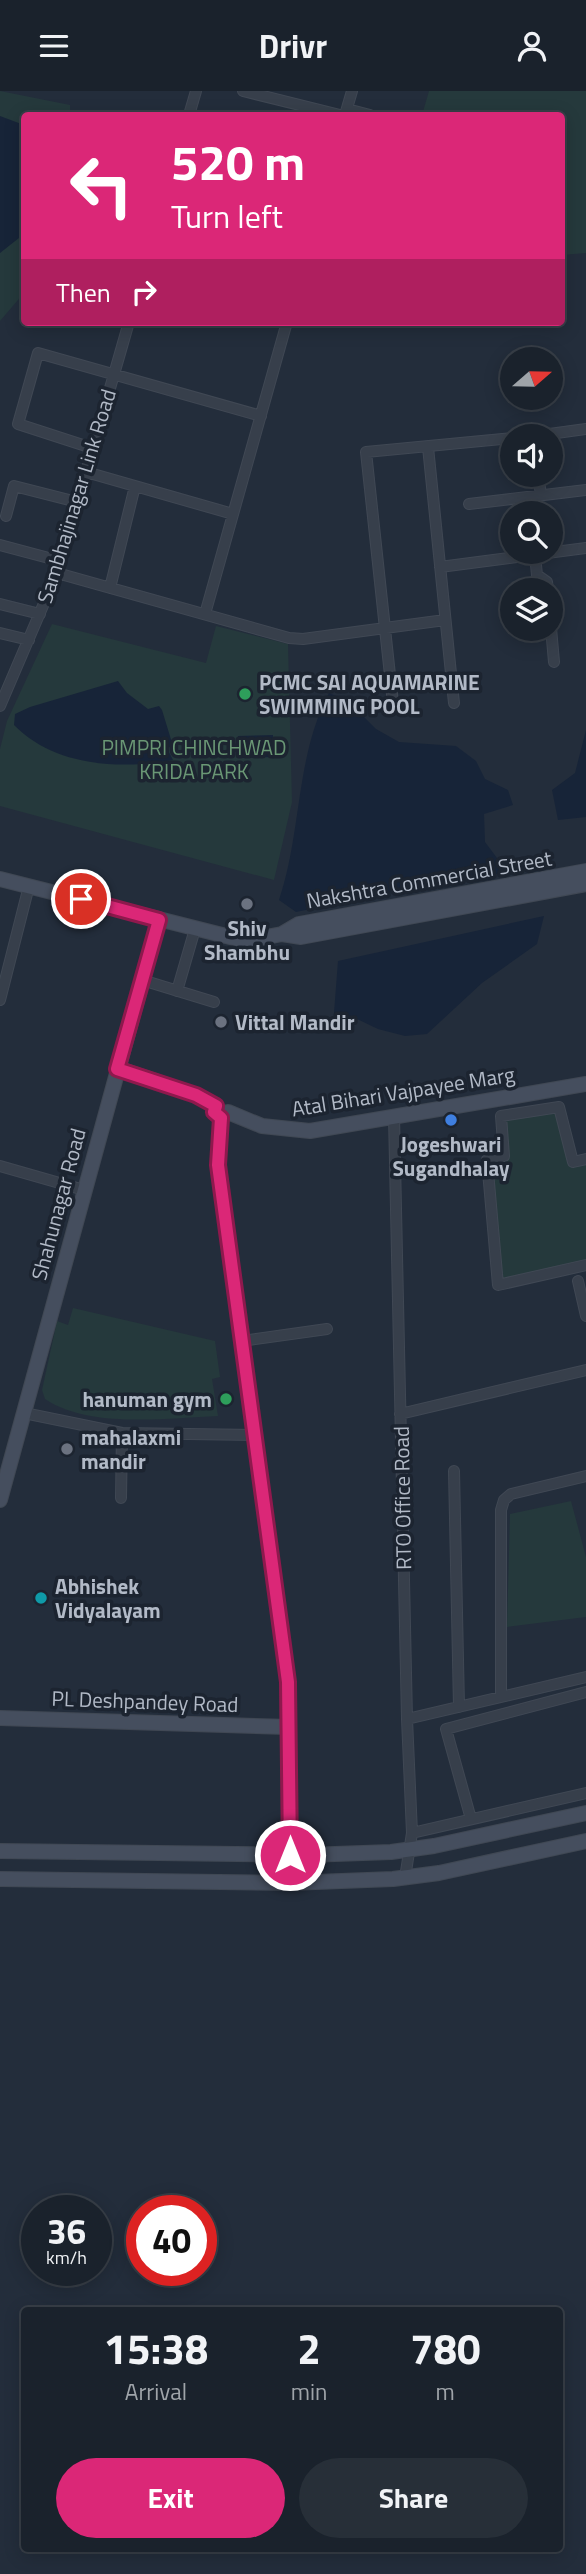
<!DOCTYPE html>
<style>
:root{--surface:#1a222c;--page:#272f38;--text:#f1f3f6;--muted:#9fa4a9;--line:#383f48;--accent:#db2777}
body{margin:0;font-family:"Titillium Web",sans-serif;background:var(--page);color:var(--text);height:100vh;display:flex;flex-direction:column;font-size:26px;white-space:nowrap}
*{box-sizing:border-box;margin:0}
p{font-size:23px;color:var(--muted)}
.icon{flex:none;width:38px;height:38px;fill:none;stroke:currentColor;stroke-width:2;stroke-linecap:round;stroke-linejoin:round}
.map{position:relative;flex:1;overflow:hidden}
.details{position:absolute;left:21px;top:2216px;width:542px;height:245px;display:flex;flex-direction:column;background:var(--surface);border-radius:7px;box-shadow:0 4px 18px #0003,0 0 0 2px var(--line)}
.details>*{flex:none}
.hud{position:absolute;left:21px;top:21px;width:544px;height:214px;border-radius:7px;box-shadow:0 4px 18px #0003,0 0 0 2px var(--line);background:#db2777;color:#fff;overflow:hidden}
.needle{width:46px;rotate:70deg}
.buttons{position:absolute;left:500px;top:256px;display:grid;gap:14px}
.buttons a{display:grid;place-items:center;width:63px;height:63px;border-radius:50%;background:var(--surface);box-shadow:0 4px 18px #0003,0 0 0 2px var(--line);font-size:35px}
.speed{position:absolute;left:21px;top:2104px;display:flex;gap:14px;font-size:35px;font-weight:700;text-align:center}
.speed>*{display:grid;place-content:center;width:91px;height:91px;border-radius:50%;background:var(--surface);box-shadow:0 4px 18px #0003,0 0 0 2px var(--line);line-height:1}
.speed small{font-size:18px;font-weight:400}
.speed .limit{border:10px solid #d22;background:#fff;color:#111}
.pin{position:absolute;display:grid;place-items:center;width:60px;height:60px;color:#fff;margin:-30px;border:4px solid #fff;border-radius:50%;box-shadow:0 2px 7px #0007}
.me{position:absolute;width:77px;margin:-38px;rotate:0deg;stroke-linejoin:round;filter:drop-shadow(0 0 5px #0008)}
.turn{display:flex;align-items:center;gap:24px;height:147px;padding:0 35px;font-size:32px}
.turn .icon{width:91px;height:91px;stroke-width:2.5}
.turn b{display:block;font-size:49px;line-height:60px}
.then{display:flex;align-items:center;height:66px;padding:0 35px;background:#0003;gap:14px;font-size:26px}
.eta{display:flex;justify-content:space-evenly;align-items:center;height:119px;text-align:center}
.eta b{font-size:42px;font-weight:700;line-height:49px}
.action{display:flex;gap:14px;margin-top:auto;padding:14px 35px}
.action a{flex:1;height:80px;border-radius:42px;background:var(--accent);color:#fff;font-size:28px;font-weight:700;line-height:80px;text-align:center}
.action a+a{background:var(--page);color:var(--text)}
header{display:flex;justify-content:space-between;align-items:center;height:91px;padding:0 35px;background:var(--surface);font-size:32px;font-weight:700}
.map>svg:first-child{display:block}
.green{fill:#25393c}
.water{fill:#172438}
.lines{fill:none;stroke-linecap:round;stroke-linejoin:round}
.street-casing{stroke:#404854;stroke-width:12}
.secondary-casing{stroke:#404854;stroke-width:16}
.street{stroke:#373f4b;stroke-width:10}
.secondary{stroke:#454e5e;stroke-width:14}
.route-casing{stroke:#8e194d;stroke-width:18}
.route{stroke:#db2777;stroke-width:12}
.leisure-dot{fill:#2e9e5b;stroke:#1c2430;stroke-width:2.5}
.worship-dot{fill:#6b7280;stroke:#1c2430;stroke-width:2.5}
.shop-dot{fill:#3f7fe0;stroke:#1c2430;stroke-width:2.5}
.culture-dot{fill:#0f9aa8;stroke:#1c2430;stroke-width:2.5}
.labels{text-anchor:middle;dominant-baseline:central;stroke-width:7;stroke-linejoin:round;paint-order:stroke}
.street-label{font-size:21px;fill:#b2bac7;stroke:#1c2430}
.poi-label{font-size:21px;font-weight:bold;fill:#b2bac7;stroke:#1c2430;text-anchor:start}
.park-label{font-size:21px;fill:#6a9775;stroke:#1c2430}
</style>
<header><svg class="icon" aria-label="menu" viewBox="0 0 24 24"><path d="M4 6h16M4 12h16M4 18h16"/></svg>Drivr<svg class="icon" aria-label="person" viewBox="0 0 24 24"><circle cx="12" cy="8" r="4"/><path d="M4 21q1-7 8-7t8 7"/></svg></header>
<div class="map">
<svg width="586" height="2483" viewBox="0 0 586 2483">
<rect width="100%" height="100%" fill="#232d3b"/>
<!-- green -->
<path class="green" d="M 0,0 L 70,14 L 70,24 L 24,24 L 24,202 L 0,230 Z
M 429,0 L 586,0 L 586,162 L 562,164 L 562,24 L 422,24 Z
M 52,533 L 206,572 L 216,535 L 288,553 L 292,711 L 274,789 L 0,715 L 0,658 L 7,630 Z
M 558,1021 L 568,1071 L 586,1068 L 586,1174 L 498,1194 L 487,1069 L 504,1065 L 497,1030 Z
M 73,1217 L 215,1250 L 220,1286 L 212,1288 L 218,1325 C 166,1327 90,1338 45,1308 L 42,1299 L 57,1230 L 68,1234 Z
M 571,1410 L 586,1466 L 586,1526 L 507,1536 L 510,1423 Z"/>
<!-- water -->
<path class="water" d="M 0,25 L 24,34 L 24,143 L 0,162 Z
M 118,590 L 127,602 L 148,618 L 159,615 L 162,619 L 173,655 L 167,657 L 173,669 C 119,679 54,675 14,634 L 15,623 L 30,616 Z
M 329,602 L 348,610 L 376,638 L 399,651 L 456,655 L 476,670 L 485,688 L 508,699 L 513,714 L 484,723 L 485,751 L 500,771 L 500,783 L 474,784 L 296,821 L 279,809 C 302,741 295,667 329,602 Z
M 586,639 L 586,726 L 558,729 L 552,699 L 575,682 Z
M 273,644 L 274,666 L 238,667 L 238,645 Z
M 544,825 L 537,853 L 482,892 L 427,943 L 405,945 L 378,938 L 357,928 L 333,935 L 338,870 Z"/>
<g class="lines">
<!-- street casing -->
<g class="street-casing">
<path id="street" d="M 243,0 L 340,24
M 347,18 L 370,24
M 189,24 L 196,0
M 345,24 L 352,0
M 535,345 L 586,338
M 428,356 L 454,612
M 92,357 L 18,333 L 38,262 L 261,325
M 86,381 L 233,423
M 538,383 L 541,404
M 469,413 L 586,399
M 6,425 L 14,395 L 77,411
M 0,454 L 60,470
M 535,464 L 537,484 L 547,491 L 548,499
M 440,476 L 586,457
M 57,482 L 289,547 L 303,548 L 445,529
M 110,497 L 135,395
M 0,513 L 40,523
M 205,523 L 287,231
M 551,537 L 554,571
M 0,542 L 29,549
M 393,612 L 366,361 L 513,347
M 0,615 L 57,482 L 129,231
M 142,889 L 214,911
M 177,900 L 195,838
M 0,909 L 29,795
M 394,1025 L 407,1628 L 412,1742 L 405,1787
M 586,1068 L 573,1071 L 559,1016 L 501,1025 L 504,1065 L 487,1069 L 498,1194 L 586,1174
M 0,1075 L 84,1099
M 578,1190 L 586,1225
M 242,1250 L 327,1238
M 24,1322 L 122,1342 L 255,1344
M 400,1323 L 586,1279
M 454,1380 L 459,1616
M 121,1407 L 122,1342
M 501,1606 L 501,1419 L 504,1409 L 511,1403 L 586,1385
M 407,1628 L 586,1586
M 471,1728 L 446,1638 L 586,1601
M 412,1742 L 586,1702"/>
</g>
<!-- secondary casing -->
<g class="secondary-casing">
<path id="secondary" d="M 0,788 L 246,850 L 282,843 L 301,846 L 586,793
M 282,843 L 299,833 L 586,780
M 117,977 L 196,1004 L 216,1015
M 228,1021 L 262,1035 L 310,1040 L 586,993
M 221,1027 L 218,1074 L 288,1591 L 290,1764
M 0,1409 L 159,829
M 0,1627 L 289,1636
M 0,1760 L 307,1764 L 391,1761 L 434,1755 L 586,1722
M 0,1788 L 290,1792 L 393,1788 L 439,1782 L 586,1750"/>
</g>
<!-- street -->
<use href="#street" class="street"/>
<!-- secondary -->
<use href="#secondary" class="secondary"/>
</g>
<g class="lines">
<!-- route casing -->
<g class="route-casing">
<path id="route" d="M 81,808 L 159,829 L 117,978 L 196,1004 L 216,1015 L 214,1021 L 221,1027 L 218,1074 L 288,1591 L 290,1764"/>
</g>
<!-- route -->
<use href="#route" class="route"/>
</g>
<!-- markers -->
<g class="leisure-dot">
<circle cx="245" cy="603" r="7"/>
<circle cx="226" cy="1308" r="7"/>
</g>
<g class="worship-dot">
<circle cx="247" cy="813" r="7"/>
<circle cx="221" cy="931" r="7"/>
<circle cx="67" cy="1358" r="7"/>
</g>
<circle class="shop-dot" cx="451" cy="1029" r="7"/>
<circle class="culture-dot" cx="41" cy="1507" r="7"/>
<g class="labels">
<!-- street labels -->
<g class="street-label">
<text transform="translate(76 405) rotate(-73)">Sambhajinagar Link Road</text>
<text transform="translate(429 788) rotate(-10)">Nakshtra Commercial Street</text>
<text transform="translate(403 1000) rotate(-9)">Atal Bihari Vajpayee Marg</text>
<text transform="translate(58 1113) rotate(-75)">Shahunagar Road</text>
<text transform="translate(402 1407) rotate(-91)">RTO Office Road</text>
<text transform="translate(145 1610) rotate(2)">PL Deshpandey Road</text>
</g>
<!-- poi labels -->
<g class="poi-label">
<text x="259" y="591">PCMC SAI AQUAMARINE<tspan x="259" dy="24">SWIMMING POOL</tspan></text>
<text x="247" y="837" text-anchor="middle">Shiv<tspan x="247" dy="24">Shambhu</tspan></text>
<text x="235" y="931">Vittal Mandir</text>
<text x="451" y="1053" text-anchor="middle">Jogeshwari<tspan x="451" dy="24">Sugandhalay</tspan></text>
<text x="212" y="1308" text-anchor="end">hanuman gym</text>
<text x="81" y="1346">mahalaxmi<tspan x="81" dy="24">mandir</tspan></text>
<text x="55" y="1495">Abhishek<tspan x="55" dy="24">Vidyalayam</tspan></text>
</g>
<!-- park labels -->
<g class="park-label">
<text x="194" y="656">PIMPRI CHINCHWAD<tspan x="194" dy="24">KRIDA PARK</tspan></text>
</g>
</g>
</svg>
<div class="buttons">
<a><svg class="needle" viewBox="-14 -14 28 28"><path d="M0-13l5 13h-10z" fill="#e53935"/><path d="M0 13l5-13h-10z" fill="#9fa4a9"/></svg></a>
<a><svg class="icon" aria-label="sound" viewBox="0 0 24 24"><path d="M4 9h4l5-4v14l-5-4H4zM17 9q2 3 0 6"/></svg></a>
<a><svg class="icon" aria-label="search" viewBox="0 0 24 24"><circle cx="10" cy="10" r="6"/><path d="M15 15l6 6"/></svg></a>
<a><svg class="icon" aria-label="layers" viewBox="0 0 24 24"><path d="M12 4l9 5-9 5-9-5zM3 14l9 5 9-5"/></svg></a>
</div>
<div class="speed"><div>36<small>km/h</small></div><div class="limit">40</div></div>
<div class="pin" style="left:81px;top:808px;background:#d93025"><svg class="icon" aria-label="arrive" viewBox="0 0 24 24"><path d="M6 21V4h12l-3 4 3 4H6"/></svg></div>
<svg class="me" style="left:290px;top:1764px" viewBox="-20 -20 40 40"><circle r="17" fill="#db2777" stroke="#fff" stroke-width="3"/><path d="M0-11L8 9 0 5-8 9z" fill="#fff"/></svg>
<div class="hud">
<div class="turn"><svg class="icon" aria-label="left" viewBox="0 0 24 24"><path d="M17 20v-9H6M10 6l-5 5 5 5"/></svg><div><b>520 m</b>Turn left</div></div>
<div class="then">Then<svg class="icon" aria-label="right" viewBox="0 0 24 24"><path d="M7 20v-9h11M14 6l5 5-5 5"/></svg></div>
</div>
<section class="details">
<div class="eta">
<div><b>15:38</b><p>Arrival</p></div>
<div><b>2</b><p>min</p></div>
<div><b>780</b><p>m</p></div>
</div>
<div class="action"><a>Exit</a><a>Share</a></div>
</section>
</div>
